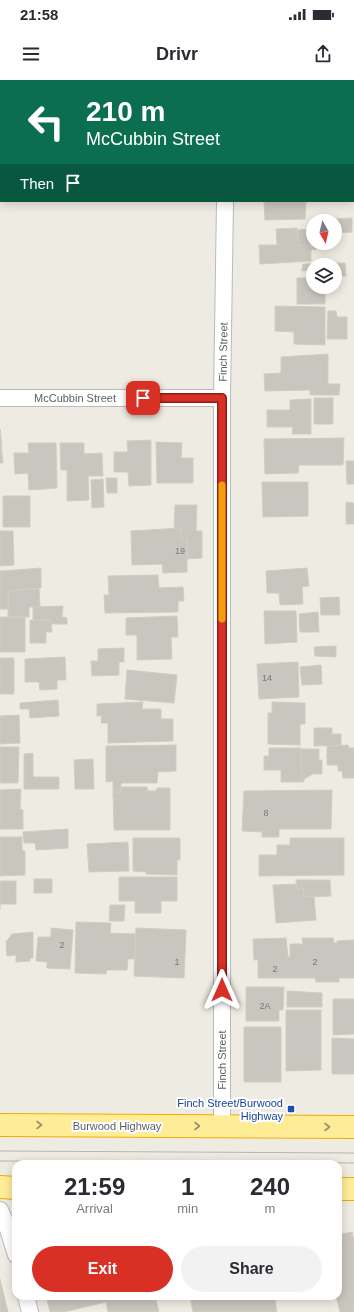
<!DOCTYPE html>
<style>
:root{--surface:#fff;--page:#f2f2f3;--text:#2b2b33;--muted:#7c7c81;--accent:#d93025}
body{margin:0;font-family:Arial,sans-serif;background:var(--page);color:var(--text);height:100vh;display:flex;flex-direction:column;font-size:15px;white-space:nowrap}
*{box-sizing:border-box;margin:0}
p{font-size:13px;color:var(--muted)}
.icon{flex:none;width:22px;height:22px;fill:none;stroke:currentColor;stroke-width:2;stroke-linecap:round;stroke-linejoin:round}
.map{position:relative;flex:1;overflow:hidden}
.drawer{position:absolute;left:12px;top:1080px;width:330px;height:140px;display:flex;flex-direction:column;background:var(--surface);border-radius:12px;box-shadow:0 2px 10px #0003}
.drawer>*{flex:none}
.top-card{position:absolute;left:0px;top:0px;width:354px;height:122px;box-shadow:0 2px 10px #0003;background:#0b6e4f;color:#fff;overflow:hidden}
.needle{width:26px;rotate:172deg}
.buttons{position:absolute;left:306px;top:134px;display:grid;gap:8px}
.buttons a{display:grid;place-items:center;width:36px;height:36px;border-radius:50%;background:var(--surface);box-shadow:0 2px 10px #0003;font-size:20px}
.pin{position:absolute;display:grid;place-items:center;width:34px;height:34px;color:#fff;margin:-17px;border-radius:8px;box-shadow:0 2px 6px #0006}
.me{position:absolute;width:44px;margin:-22px;rotate:0deg;stroke-linejoin:round;filter:drop-shadow(0 0 3px #0008)}
.turn{display:flex;align-items:center;gap:14px;height:84px;padding:0 20px;font-size:18px}
.turn .icon{width:52px;height:52px;stroke-width:2.5}
.turn b{display:block;font-size:28px;line-height:34px}
.then{display:flex;align-items:center;height:38px;padding:0 20px;background:#0003;gap:8px;font-size:15px}
.eta{display:flex;justify-content:space-evenly;align-items:center;height:68px;text-align:center}
.eta b{font-size:24px;font-weight:700;line-height:28px}
.button{display:flex;gap:8px;margin-top:auto;padding:8px 20px}
.button a{flex:1;height:46px;border-radius:24px;background:var(--accent);color:#fff;font-size:16px;font-weight:700;line-height:46px;text-align:center}
.button a+a{background:var(--page);color:var(--text)}
.status{display:flex;justify-content:space-between;align-items:center;height:28px;padding:0 20px;background:var(--surface);direction:ltr}
.status svg{height:11px;fill:currentColor}
header{display:flex;justify-content:space-between;align-items:center;height:52px;padding:0 20px;background:var(--surface);font-size:18px;font-weight:700}
.map>svg:first-child{display:block}
.building{fill:#c9c6bf;stroke:#d3cdc0}
.lines{fill:none;stroke-linecap:round;stroke-linejoin:round}
.minor-casing{stroke:#b8babf;stroke-width:18}
.trunk-casing{stroke:#f0ab00;stroke-width:24}
.minor{stroke:#fff;stroke-width:16}
.trunk{stroke:#ffec97;stroke-width:22}
.tram{stroke:#b4b5b5;stroke-width:1}
.oneway{stroke:#949076}
.route-casing{stroke:#8d1f18;stroke-width:10}
.route{stroke:#d93025;stroke-width:7}
.slow{stroke:#f59e0b;stroke-width:7}
.transit-dot{fill:#1a4fb4;stroke:#fff;stroke-width:1.5}
.labels{text-anchor:middle;dominant-baseline:central;stroke-width:4;stroke-linejoin:round;paint-order:stroke}
.number-label{font-size:9px;fill:#76787b}
.street-label{font-size:11px;fill:#5b5e64;stroke:#fff}
.transit-label{font-size:11px;fill:#164399;stroke:#fff;text-anchor:end}
</style>
<div class="status"><b>21:58</b><svg viewBox="0 0 49 12"><path d="M0 12V9h3v3zM5 12V6h3v6zM10 12V3h3v9zM15 12V0h3v12zM26 1h20v11H26zM47 4h2v5h-2z"/></svg></div>
<header><svg class="icon" aria-label="menu" viewBox="0 0 24 24"><path d="M4 6h16M4 12h16M4 18h16"/></svg>Drivr<svg class="icon" aria-label="share" viewBox="0 0 24 24"><path d="M12 15V3M7 8l5-5 5 5M5 13v7h14v-7"/></svg></header>
<div class="map">
<svg width="354" height="1232" viewBox="0 0 354 1232">
<rect width="100%" height="100%" fill="#eeece2"/>
<!-- building -->
<path class="building" d="M 297,0 L 333,0 L 333,1 L 297,1 Z
M 264,121 L 306,121 L 305,139 L 265,140 Z
M 352,138 L 352,152 L 335,153 L 335,141 L 318,141 L 318,140 Z
M 297,148 L 299,166 L 311,165 L 311,181 L 260,184 L 259,165 L 277,165 L 276,149 Z
M 313,149 L 313,163 L 316,163 L 317,169 L 311,170 L 311,165 L 299,166 L 297,150 Z
M 345,183 L 346,196 L 335,196 L 335,185 L 313,185 L 313,190 L 302,191 L 303,184 Z
M 297,198 L 313,198 L 313,207 L 325,207 L 325,224 L 297,224 Z
M 275,226 L 325,227 L 325,265 L 294,264 L 294,252 L 275,251 Z
M 328,231 L 336,231 L 337,237 L 347,237 L 347,259 L 327,259 Z
M 328,274 L 328,304 L 340,304 L 339,315 L 310,315 L 310,310 L 265,311 L 264,294 L 281,293 L 281,277 Z
M 314,318 L 333,318 L 333,344 L 314,344 Z
M 311,319 L 311,354 L 292,354 L 293,347 L 267,347 L 267,330 L 290,330 L 290,320 Z
M 0,349 L 2,365 L 1,365 L 3,383 L 0,383 Z
M 344,358 L 343,385 L 299,385 L 298,393 L 265,394 L 264,359 Z
M 151,360 L 151,405 L 129,406 L 128,392 L 114,392 L 114,372 L 128,372 L 127,361 Z
M 156,362 L 182,363 L 181,378 L 193,378 L 193,403 L 157,403 Z
M 28,363 L 56,363 L 57,408 L 29,410 L 28,393 L 15,394 L 14,373 L 29,373 Z
M 60,363 L 84,363 L 84,374 L 102,373 L 103,396 L 88,396 L 89,420 L 67,421 L 67,390 L 61,390 Z
M 346,381 L 354,381 L 354,404 L 347,404 Z
M 106,398 L 117,398 L 117,413 L 107,413 Z
M 103,399 L 104,427 L 92,428 L 91,400 Z
M 262,402 L 308,402 L 308,436 L 263,437 Z
M 3,416 L 30,416 L 30,447 L 3,447 Z
M 346,422 L 354,423 L 354,444 L 346,444 Z
M 175,425 L 197,425 L 196,451 L 202,451 L 202,478 L 187,479 L 187,460 L 181,459 L 181,448 L 174,448 Z
M 181,448 L 181,459 L 187,460 L 187,492 L 163,493 L 162,484 L 132,485 L 131,451 Z
M 0,451 L 13,451 L 14,485 L 0,486 Z
M 41,488 L 41,508 L 8,511 L 8,529 L 0,529 L 0,491 Z
M 307,488 L 309,506 L 302,507 L 303,524 L 280,525 L 279,513 L 267,513 L 266,491 Z
M 158,495 L 159,508 L 183,507 L 184,521 L 178,521 L 178,532 L 105,533 L 104,515 L 109,515 L 108,496 Z
M 39,509 L 40,527 L 29,527 L 29,537 L 8,537 L 8,511 Z
M 339,517 L 340,535 L 321,535 L 320,518 Z
M 63,526 L 62,537 L 67,538 L 67,544 L 52,544 L 51,540 L 33,540 L 33,527 Z
M 264,531 L 296,531 L 297,562 L 265,564 Z
M 318,532 L 319,552 L 300,552 L 299,534 Z
M 177,536 L 178,557 L 171,557 L 172,579 L 137,580 L 137,555 L 126,555 L 126,538 Z
M 0,537 L 25,537 L 25,572 L 0,572 Z
M 30,540 L 51,540 L 52,552 L 46,552 L 46,563 L 30,563 Z
M 336,566 L 336,577 L 315,576 L 314,567 Z
M 124,568 L 124,582 L 119,582 L 119,595 L 92,596 L 91,581 L 98,581 L 98,569 Z
M 65,577 L 66,600 L 57,600 L 57,609 L 40,610 L 39,602 L 25,602 L 25,579 Z
M 0,578 L 14,578 L 14,614 L 0,614 Z
M 298,582 L 299,617 L 259,619 L 257,584 Z
M 321,585 L 322,604 L 302,605 L 300,587 Z
M 127,590 L 177,595 L 174,623 L 125,619 Z
M 58,620 L 59,636 L 30,638 L 29,629 L 20,629 L 20,623 Z
M 143,622 L 142,629 L 161,629 L 161,639 L 173,639 L 173,661 L 108,663 L 108,643 L 101,643 L 102,636 L 97,636 L 97,624 Z
M 272,622 L 305,623 L 305,644 L 300,644 L 300,665 L 268,664 L 268,633 L 272,633 Z
M 19,635 L 20,663 L 0,664 L 0,636 Z
M 314,648 L 332,648 L 332,654 L 341,654 L 341,665 L 314,666 Z
M 176,665 L 176,691 L 158,692 L 157,703 L 121,703 L 121,712 L 113,712 L 113,701 L 106,702 L 106,666 Z
M 348,665 L 349,668 L 354,668 L 354,698 L 343,698 L 342,691 L 338,691 L 338,685 L 327,685 L 327,666 Z
M 0,667 L 19,667 L 18,703 L 0,703 Z
M 269,668 L 301,668 L 302,702 L 281,702 L 281,690 L 264,690 L 264,676 L 269,676 Z
M 301,669 L 319,669 L 319,680 L 322,680 L 322,694 L 313,694 L 304,699 L 304,702 L 302,702 Z
M 33,673 L 33,697 L 59,697 L 59,709 L 24,709 L 24,674 Z
M 93,679 L 94,709 L 75,709 L 74,680 Z
M 121,707 L 147,707 L 148,711 L 156,711 L 157,708 L 170,708 L 170,750 L 114,750 L 113,712 L 121,712 Z
M 21,709 L 20,729 L 23,730 L 23,749 L 0,749 L 0,710 Z
M 332,710 L 331,749 L 279,749 L 279,757 L 262,757 L 262,752 L 242,751 L 244,711 Z
M 68,749 L 68,768 L 36,770 L 35,763 L 24,763 L 23,752 Z
M 0,757 L 22,757 L 22,770 L 25,771 L 25,795 L 0,796 Z
M 133,758 L 180,758 L 180,780 L 177,780 L 177,795 L 146,794 L 146,792 L 133,791 Z
M 290,758 L 344,758 L 344,795 L 259,796 L 259,775 L 277,775 L 277,765 L 290,765 Z
M 128,762 L 129,791 L 89,792 L 87,764 Z
M 119,797 L 177,797 L 177,821 L 161,821 L 161,833 L 135,833 L 135,821 L 119,821 Z
M 34,799 L 52,799 L 52,813 L 34,813 Z
M 296,800 L 330,800 L 331,816 L 304,817 L 303,808 L 297,809 Z
M 0,801 L 16,801 L 16,824 L 0,824 L 0,830 Z
M 297,804 L 297,809 L 303,808 L 304,817 L 314,816 L 316,840 L 276,843 L 273,805 Z
M 110,825 L 125,825 L 124,841 L 109,841 Z
M 76,842 L 111,843 L 110,853 L 136,854 L 135,879 L 128,879 L 127,890 L 107,890 L 106,894 L 75,893 Z
M 51,848 L 73,850 L 70,889 L 47,888 L 47,882 L 36,881 L 38,857 L 51,857 Z
M 136,848 L 186,850 L 184,898 L 134,896 Z
M 33,852 L 33,878 L 30,878 L 30,881 L 16,882 L 16,875 L 7,876 L 6,862 L 12,854 Z
M 286,858 L 288,877 L 290,877 L 290,864 L 303,864 L 302,858 L 333,858 L 334,863 L 337,863 L 337,861 L 354,860 L 354,898 L 339,898 L 339,902 L 316,902 L 315,898 L 258,898 L 258,880 L 254,880 L 253,859 Z
M 246,907 L 284,907 L 283,930 L 279,930 L 279,941 L 246,941 Z
M 287,911 L 322,913 L 322,927 L 287,927 Z
M 333,919 L 354,919 L 354,954 L 333,955 Z
M 286,930 L 321,930 L 321,990 L 286,991 Z
M 244,947 L 281,947 L 281,1002 L 244,1002 Z
M 332,958 L 354,959 L 354,994 L 332,994 Z
M 352,1152 L 354,1161 L 354,1232 L 340,1232 L 336,1216 L 338,1216 L 338,1155 Z
M 0,1199 L 8,1232 L 0,1232 Z
M 46,1216 L 155,1216 L 159,1232 L 108,1232 L 106,1222 L 64,1232 L 50,1232 Z
M 190,1216 L 294,1216 L 275,1220 L 277,1232 L 193,1232 Z"/>
<g class="lines">
<!-- minor casing -->
<g class="minor-casing">
<path id="minor" d="M 22,1 L 22,0
M 234,1 L 234,0
M 0,45 L 1,45
M 0,318 L 222,318
M 222,1046 L 222,318 L 225,121
M 0,1130 L 7,1146 L 16,1175
M 26,1216 L 30,1232"/>
</g>
<!-- trunk casing -->
<g class="trunk-casing">
<path id="trunk" d="M 0,1045 L 354,1047
M 0,1107 L 16,1108
M 338,1109 L 354,1109"/>
</g>
<!-- minor -->
<use href="#minor" class="minor"/>
<!-- trunk -->
<use href="#trunk" class="trunk"/>
<!-- tram -->
<path class="tram" d="M 0,1071 L 354,1073
M 0,1081 L 354,1083"/>
</g>
<!-- one-way arrows -->
<defs><path id="oneway-chevron" d="M-2-3.5L2.5 0L-2 3.5" fill="none" stroke-width="1.6" stroke-linecap="round" stroke-linejoin="round"/></defs>
<g class="oneway">
<use href="#oneway-chevron" transform="translate(39 1045)"/>
<use href="#oneway-chevron" transform="translate(197 1046)"/>
<use href="#oneway-chevron" transform="translate(327 1047)"/>
</g>
<g class="lines">
<!-- route casing -->
<g class="route-casing">
<path id="route" d="M 143,318 L 222,318 L 222,910"/>
</g>
<!-- route -->
<use href="#route" class="route"/>
<!-- slow -->
<path class="slow" d="M 222,539 L 222,405"/>
</g>
<!-- markers -->
<rect class="transit-dot" x="287" y="1025" width="8" height="8" rx="2"/>
<g class="labels">
<!-- number labels -->
<g class="number-label">
<text x="180" y="471">19</text>
<text x="267" y="598">14</text>
<text x="266" y="733">8</text>
<text x="62" y="865">2</text>
<text x="177" y="882">1</text>
<text x="315" y="882">2</text>
<text x="275" y="889">2</text>
<text x="265" y="926">2A</text>
</g>
<!-- street labels -->
<g class="street-label">
<text transform="translate(223 272) rotate(-89)">Finch Street</text>
<text x="75" y="318">McCubbin Street</text>
<text transform="translate(222 980) rotate(-90)">Finch Street</text>
<text x="117" y="1046">Burwood Highway</text>
</g>
<!-- transit labels -->
<g class="transit-label">
<text x="283" y="1023">Finch Street/Burwood<tspan x="283" dy="13">Highway</tspan></text>
</g>
</g>
</svg>
<div class="buttons">
<a><svg class="needle" viewBox="-14 -14 28 28"><path d="M0-13l5 13h-10z" fill="#e53935"/><path d="M0 13l5-13h-10z" fill="#7c7c81"/></svg></a>
<a><svg class="icon" aria-label="layers" viewBox="0 0 24 24"><path d="M12 4l9 5-9 5-9-5zM3 14l9 5 9-5"/></svg></a>
</div>
<div class="pin" style="left:143px;top:318px;background:#d93025"><svg class="icon" aria-label="arrive" viewBox="0 0 24 24"><path d="M6 21V4h12l-3 4 3 4H6"/></svg></div>
<svg class="me" style="left:222px;top:910px" viewBox="-20 -20 40 40"><path d="M0-17L14 15 0 8-14 15z" fill="#d93025" stroke="#fff" stroke-width="4"/></svg>
<div class="top-card">
<div class="turn"><svg class="icon" aria-label="left" viewBox="0 0 24 24"><path d="M17 20v-9H6M10 6l-5 5 5 5"/></svg><div><b>210 m</b>McCubbin Street</div></div>
<div class="then">Then<svg class="icon" aria-label="arrive" viewBox="0 0 24 24"><path d="M6 21V4h12l-3 4 3 4H6"/></svg></div>
</div>
<section class="drawer">
<div class="eta">
<div><b>21:59</b><p>Arrival</p></div>
<div><b>1</b><p>min</p></div>
<div><b>240</b><p>m</p></div>
</div>
<div class="button"><a>Exit</a><a>Share</a></div>
</section>
</div>
